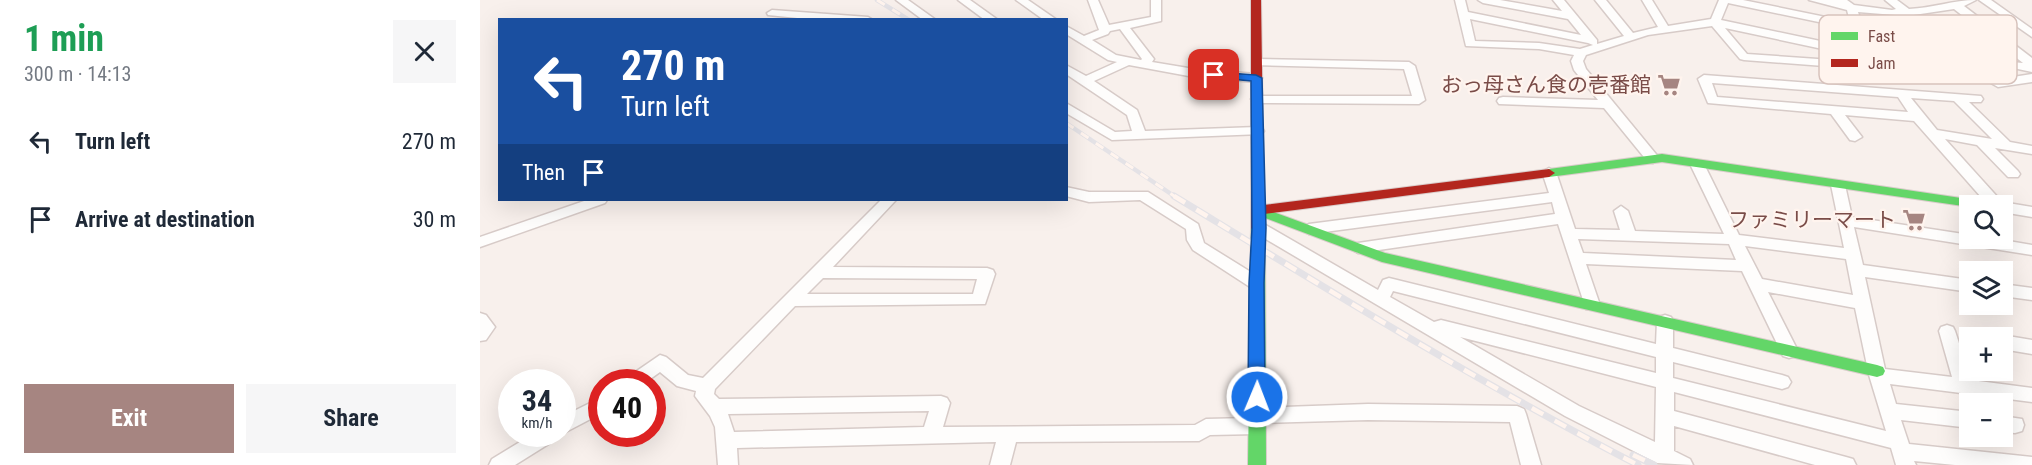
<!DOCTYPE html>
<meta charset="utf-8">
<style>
:root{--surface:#fff;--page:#f6f6f7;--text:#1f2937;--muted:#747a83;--accent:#a68581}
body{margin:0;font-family:"Roboto Condensed","Noto Sans JP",sans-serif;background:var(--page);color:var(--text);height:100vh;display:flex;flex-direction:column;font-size:22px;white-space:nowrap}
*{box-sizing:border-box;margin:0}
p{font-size:20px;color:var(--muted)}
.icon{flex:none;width:33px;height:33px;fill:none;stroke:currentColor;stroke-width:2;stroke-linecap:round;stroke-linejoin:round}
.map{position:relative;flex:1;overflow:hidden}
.panel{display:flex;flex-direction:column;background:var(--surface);width:480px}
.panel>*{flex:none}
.top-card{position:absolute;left:18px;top:18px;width:570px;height:183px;border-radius:0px;box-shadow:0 6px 24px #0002;background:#1a4fa0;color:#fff;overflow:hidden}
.fabs{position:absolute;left:1479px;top:195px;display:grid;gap:12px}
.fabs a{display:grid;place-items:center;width:54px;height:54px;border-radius:0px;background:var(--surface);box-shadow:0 6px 24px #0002;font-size:30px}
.speed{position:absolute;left:18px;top:369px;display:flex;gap:12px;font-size:30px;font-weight:700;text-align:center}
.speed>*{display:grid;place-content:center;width:78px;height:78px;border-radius:50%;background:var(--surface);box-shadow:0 6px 24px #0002;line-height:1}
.speed small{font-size:15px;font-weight:400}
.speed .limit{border:9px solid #d22;background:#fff;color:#111}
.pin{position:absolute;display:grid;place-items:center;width:51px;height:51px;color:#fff;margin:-26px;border-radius:12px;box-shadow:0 3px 9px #0006}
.me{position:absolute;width:66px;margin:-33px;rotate:1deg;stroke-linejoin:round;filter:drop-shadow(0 0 4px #0008)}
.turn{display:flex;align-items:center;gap:21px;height:126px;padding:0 24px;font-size:27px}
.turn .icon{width:78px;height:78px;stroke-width:2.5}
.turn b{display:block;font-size:42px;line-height:51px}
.then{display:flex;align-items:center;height:57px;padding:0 24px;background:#0003;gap:12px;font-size:22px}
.round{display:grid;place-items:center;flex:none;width:63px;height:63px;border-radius:0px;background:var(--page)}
.head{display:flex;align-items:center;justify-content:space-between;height:102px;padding:0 24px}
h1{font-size:36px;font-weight:700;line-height:45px;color:#1e9e55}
.action{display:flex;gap:12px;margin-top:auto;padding:12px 24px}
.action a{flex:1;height:69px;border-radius:0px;background:var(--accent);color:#fff;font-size:24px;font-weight:700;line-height:69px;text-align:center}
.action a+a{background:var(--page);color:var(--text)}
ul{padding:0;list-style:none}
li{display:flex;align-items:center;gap:18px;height:78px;padding:0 24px}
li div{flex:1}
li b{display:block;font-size:22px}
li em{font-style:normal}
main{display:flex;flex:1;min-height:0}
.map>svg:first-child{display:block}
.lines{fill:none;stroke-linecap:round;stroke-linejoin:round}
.street-casing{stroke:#d7cbc8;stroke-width:3}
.fast-casing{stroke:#d9ccca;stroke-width:2}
.jam-casing{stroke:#d9ccca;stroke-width:2}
.street{fill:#fefdfc;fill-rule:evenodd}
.fast{fill:#63d668;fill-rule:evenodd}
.jam{fill:#b3261e;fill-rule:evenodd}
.rail-far1-casing{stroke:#e4e2e6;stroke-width:4.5}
.rail-casing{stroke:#e4e2e6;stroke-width:7}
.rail-far1{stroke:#fff4ee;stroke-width:3;stroke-dasharray:9;stroke-linecap:butt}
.rail{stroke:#fff4ee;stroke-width:4.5;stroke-dasharray:13;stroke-linecap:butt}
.route{fill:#1a73e8;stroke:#114b97;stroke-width:1.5}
.labels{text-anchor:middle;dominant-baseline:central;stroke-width:4.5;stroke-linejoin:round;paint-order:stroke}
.poi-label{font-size:21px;fill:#7a4c48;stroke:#fff4ee;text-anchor:end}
.key{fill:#fff4ee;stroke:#d7c2bc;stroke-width:1.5}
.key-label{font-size:16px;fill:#7a4c48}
</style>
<main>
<section class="panel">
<div class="head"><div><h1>1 min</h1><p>300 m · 14:13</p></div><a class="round"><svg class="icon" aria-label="close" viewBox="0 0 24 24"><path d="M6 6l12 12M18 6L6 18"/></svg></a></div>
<ul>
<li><svg class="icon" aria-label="left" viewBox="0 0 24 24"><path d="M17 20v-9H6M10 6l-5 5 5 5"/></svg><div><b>Turn left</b></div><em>270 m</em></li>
<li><svg class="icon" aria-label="arrive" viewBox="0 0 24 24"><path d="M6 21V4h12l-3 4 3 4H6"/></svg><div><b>Arrive at destination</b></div><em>30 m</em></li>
</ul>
<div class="action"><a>Exit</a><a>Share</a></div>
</section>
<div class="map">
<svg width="1552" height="465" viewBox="0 0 1552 465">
<rect width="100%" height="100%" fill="#f8f0ec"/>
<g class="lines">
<!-- street casing -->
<g class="street-casing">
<path id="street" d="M 416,0 L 428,0 L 456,20 L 443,20 Z
M 478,0 L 490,0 L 518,20 L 505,20 Z
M 536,0 L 548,0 L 577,20 L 564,20 Z
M 608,0 L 618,0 L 629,25 L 671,17 L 671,0 L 681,0 L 681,21 L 650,28 L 674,59 L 672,62 L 714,69 L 776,74 L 782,78 L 776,82 L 714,77 L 649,65 L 614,81 L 657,110 L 665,131 L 777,127 L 782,128 L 784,131 L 782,134 L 632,140 L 586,113 L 586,103 L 635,132 L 652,131 L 647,115 L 586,74 L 586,65 L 606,76 L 637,62 L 628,60 L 586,34 L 586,26 L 604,36 L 619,30 ZM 640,29 L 662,59 L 661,60 L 636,55 L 612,40 L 628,34 L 630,31 Z
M 975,0 L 985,0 L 988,12 L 1101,35 L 1088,19 L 1003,3 L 998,0 L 1020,0 L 1082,11 L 1073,0 L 1084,0 L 1117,40 L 1117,44 L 1144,36 L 1115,0 L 1126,0 L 1153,33 L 1178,27 L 1162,0 L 1172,0 L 1188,26 L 1231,19 L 1239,0 L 1263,0 L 1370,22 L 1367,10 L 1329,0 L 1367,0 L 1374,5 L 1412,10 L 1416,9 L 1405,0 L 1417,0 L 1429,9 C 1452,8 1474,0 1496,0 L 1484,6 L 1552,58 L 1552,72 L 1519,65 L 1519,61 L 1543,63 L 1474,9 L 1427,16 L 1378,12 L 1382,24 L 1467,42 L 1473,45 L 1467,48 L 1384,31 L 1393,63 L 1505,71 L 1520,79 L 1552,74 L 1552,82 L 1518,87 L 1502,78 L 1264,60 L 1260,59 L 1232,26 L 1168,35 L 1106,55 L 1103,61 L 1106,69 L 1180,159 L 1173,163 L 1168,162 L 1124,108 L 1019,104 L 1017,101 L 1019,98 L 1023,97 L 1118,100 L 1094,70 L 1091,61 L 1094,55 L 1059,49 L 986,46 ZM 1248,3 L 1372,29 L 1378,49 L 1241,20 ZM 990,19 L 1108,43 L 1113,45 L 1100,49 L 1059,43 L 995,41 ZM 1245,28 L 1380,57 L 1381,62 L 1267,54 Z
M 1499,0 L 1511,0 L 1552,29 L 1552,37 Z
M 292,10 L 388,17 L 393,20 L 337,20 L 288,15 L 287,13 Z
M 777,59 L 929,62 L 935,66 L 945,100 L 939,104 L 777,103 L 773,102 L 771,99 L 773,96 L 932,96 L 924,69 L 773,65 L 773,61 Z
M 1224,75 L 1501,96 L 1503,99 L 1501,102 L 1489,102 L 1530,142 L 1552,146 L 1552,154 L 1515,148 L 1538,171 L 1540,174 L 1538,177 L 1528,177 L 1497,145 L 1465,139 L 1522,202 L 1552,207 L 1552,217 L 1522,212 L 1522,206 L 1509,206 L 1434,121 L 1365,115 L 1382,137 L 1375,141 L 1370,140 L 1351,114 L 1228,103 L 1218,79 ZM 1232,83 L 1418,97 L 1428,112 L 1237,97 ZM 1431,98 L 1474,101 L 1512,139 L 1457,130 Z
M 1217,160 L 1224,164 L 1259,235 L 1364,248 L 1351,185 L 1358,181 L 1365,185 L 1372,217 L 1490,235 L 1490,238 L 1511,238 L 1552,245 L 1552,255 L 1374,227 L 1383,265 L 1490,280 L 1490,292 L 1385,277 L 1405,369 L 1472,377 L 1459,331 L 1461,327 L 1467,325 L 1473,327 L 1475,331 L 1491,380 L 1552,388 L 1552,402 L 1410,384 L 1416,404 L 1490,412 L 1490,428 L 1421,420 L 1429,444 L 1552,457 L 1552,465 L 1475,465 L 1434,461 L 1436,465 L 1416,465 L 1411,448 L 1194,392 L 1194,411 L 1366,457 L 1373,459 L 1376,465 L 1335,465 L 1194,426 L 1194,451 L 1210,459 L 1213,465 L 1177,463 L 1085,416 L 774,232 L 772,228 L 774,224 L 784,224 L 898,290 L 903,280 L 909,278 L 1176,344 L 1177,321 L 1179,317 L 1185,315 L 1191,317 L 1193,321 L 1193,348 L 1302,375 L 1308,377 L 1311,382 L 1308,387 L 1302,389 L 1193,362 L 1193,378 L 1406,431 L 1389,375 L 1375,308 L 1288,292 L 1318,351 L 1315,356 L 1309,358 L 1303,356 L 1262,271 L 1106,264 L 1120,305 L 1118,309 L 1106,309 L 1078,224 L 878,253 L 870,248 L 878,243 L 1075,214 L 1072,202 L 829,234 L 822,229 L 829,224 L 1069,193 L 1062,172 L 1069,168 L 1076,172 L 1095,229 L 1140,230 L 1134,211 L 1141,206 L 1148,211 L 1155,231 L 1244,234 L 1210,164 ZM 1098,239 L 1249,244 L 1256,260 L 1103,253 ZM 1265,246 L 1366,259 L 1373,295 L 1282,279 ZM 913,291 L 1176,357 L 1176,373 L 961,320 L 954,322 L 910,297 ZM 980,337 L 1176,387 L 1175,442 L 1099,406 Z
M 586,187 L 609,192 L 668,192 L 718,224 L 724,243 L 782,279 L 784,283 L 782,287 L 770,287 L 713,250 L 707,240 L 706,229 L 660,200 L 609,202 L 586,196 Z
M 107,200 L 127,200 L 125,203 L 0,247 L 0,237 Z
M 401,200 L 416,200 L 353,267 L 507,268 L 513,270 L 515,274 L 505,304 L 315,306 L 235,389 L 234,394 L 239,399 L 461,396 L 467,398 L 470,403 L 463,427 L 715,425 L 726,419 L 769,418 L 770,411 L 777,408 L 888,404 L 1037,406 L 1044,409 L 1046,414 L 1061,465 L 1041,465 L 1030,422 L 888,420 L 785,423 L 784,432 L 777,434 L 730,435 L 719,441 L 536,442 L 530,465 L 510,465 L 516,442 L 257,448 L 258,465 L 238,465 L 235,427 L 230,416 L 215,396 L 216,391 L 197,386 L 180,372 L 166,382 L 145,382 L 148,377 L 180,355 L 186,357 L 208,375 L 223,378 ZM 343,278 L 497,279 L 493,294 L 327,294 ZM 449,411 L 444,427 L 254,432 L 248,414 Z
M 1522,284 L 1552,288 L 1552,300 L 1522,296 Z
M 0,313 L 6,315 L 15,327 L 6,340 L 0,341 Z
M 1522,335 L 1552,340 L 1552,354 L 1522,349 L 1522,338 L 1516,338 Z
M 122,397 L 122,413 L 82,434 L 81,434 L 82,417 Z
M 1522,416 L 1542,419 L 1544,425 L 1542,431 L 1535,433 L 1522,432 Z
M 53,434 L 77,434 L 75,440 L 35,465 L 9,465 L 12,459 Z"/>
</g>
<!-- fast casing -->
<g class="fast-casing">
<path id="fast" d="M 1182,154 L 1508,202 L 1514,206 L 1490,206 L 1490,207 L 1182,162 L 1069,177 L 1063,173 L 1069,169 Z
M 785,209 L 905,253 L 1397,365 L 1403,367 L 1405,371 L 1403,375 L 1397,377 L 902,262 L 780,216 L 778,213 L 780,210 Z
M 778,224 L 785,228 L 786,465 L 768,465 L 771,228 Z"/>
</g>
<!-- jam casing -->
<g class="jam-casing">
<path id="jam" d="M 771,0 L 781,0 L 784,205 L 1069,169 L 1075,173 L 1069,177 L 784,214 L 783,231 L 773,231 L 771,228 Z"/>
</g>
<!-- street -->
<use href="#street" class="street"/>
<!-- fast -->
<use href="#fast" class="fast"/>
<!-- jam -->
<use href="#jam" class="jam"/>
<!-- rail-far1 casing -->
<g class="rail-far1-casing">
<path id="rail-far1" d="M 397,0 L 429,20
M 586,123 L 697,198"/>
</g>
<!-- rail casing -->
<g class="rail-casing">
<path id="rail" d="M 694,196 C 847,289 999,383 1158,465
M 1153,455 L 1174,465"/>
</g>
<!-- rail-far1 -->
<use href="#rail-far1" class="rail-far1"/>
<!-- rail -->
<use href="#rail" class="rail"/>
</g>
<!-- route -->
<path class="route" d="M 734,72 L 776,75 L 782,78 L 786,228 L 784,283 L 785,397 L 783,402 L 777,404 L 771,402 L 768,397 L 769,283 L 772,228 L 771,81 L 730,77 L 730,73 Z"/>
<!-- icons -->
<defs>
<g id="supermarket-bare" transform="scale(1.8)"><path d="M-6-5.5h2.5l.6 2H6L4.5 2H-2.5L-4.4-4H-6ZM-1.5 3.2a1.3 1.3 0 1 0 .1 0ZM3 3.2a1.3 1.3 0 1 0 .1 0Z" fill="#a68581" stroke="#fff4ee" stroke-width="2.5" paint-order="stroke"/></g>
</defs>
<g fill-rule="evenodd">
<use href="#supermarket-bare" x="1189" y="85"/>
<use href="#supermarket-bare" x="1434" y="220"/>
</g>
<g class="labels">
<!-- poi labels -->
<g class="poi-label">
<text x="1171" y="85">おっ母さん食の壱番館</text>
<text x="1416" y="220">ファミリーマート</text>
</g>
</g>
<!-- legend -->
<rect x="1339" y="15" width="198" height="69" rx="9" class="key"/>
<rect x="1351" y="32" width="27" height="8" fill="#63d668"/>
<rect x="1351" y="59" width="27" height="8" fill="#b3261e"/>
<g class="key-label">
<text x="1388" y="42">Fast</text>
<text x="1388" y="69">Jam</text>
</g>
</svg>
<div class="fabs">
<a><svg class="icon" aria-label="search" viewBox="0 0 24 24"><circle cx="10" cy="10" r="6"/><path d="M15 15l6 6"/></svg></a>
<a><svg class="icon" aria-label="layers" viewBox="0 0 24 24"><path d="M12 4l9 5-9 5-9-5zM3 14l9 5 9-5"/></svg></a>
<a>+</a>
<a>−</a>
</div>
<div class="speed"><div>34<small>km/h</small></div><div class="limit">40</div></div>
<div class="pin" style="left:734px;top:75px;background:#d93025"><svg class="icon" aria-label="arrive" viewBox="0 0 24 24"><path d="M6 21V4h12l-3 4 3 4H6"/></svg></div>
<svg class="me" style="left:777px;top:397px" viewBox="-20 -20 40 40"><circle r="17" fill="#1a73e8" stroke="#fff" stroke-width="3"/><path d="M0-11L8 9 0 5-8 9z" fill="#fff"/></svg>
<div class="top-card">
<div class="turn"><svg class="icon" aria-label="left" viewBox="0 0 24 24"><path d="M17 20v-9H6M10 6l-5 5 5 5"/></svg><div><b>270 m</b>Turn left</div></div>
<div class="then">Then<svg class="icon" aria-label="arrive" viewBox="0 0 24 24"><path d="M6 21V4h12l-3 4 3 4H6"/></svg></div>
</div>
</div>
</main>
